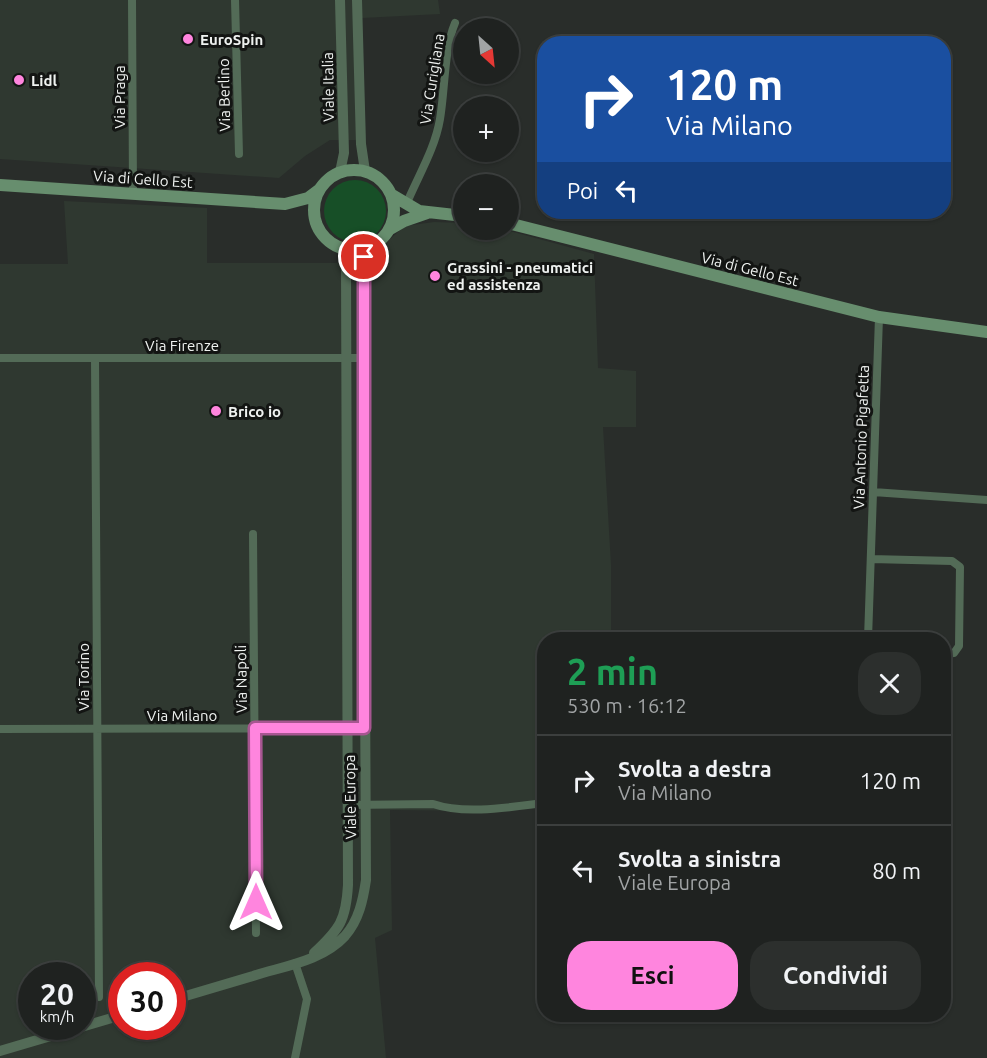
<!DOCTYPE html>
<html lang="it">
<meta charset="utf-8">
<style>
:root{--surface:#1f2220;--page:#2c2f2d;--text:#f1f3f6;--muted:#a1a4a5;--line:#3c3f3e;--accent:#ff85de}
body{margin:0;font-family:Ubuntu,sans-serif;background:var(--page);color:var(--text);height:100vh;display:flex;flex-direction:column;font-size:22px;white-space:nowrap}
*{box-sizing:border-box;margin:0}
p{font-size:20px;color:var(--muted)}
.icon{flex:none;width:33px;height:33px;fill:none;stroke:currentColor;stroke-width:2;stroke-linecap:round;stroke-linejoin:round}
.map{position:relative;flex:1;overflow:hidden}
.side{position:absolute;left:537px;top:632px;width:414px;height:390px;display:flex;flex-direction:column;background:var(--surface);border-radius:24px;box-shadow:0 2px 4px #0004,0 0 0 2px var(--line)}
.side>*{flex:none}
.guide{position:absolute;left:537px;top:36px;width:414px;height:183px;border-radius:24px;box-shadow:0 2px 4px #0004,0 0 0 2px var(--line);background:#1a4fa0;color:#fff;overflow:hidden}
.needle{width:39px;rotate:153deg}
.buttons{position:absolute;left:453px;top:18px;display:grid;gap:12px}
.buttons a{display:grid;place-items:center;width:66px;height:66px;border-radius:50%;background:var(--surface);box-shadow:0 2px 4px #0004,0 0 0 2px var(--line);font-size:30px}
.speed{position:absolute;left:18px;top:962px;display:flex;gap:12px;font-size:30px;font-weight:700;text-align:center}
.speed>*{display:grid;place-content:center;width:78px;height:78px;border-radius:50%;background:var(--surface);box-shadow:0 2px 4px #0004,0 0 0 2px var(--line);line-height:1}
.speed small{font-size:15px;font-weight:400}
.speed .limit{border:9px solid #d22;background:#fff;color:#111}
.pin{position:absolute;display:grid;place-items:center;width:51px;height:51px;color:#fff;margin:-26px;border:3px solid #fff;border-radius:50%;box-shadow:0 2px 6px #0007}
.me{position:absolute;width:66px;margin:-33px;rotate:0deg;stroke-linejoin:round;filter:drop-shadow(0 0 4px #0008)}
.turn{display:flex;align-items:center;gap:21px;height:126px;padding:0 30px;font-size:27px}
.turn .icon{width:78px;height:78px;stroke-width:2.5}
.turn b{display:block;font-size:42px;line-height:51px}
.then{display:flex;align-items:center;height:57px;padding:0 30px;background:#0003;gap:12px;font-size:22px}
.round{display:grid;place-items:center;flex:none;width:63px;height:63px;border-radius:24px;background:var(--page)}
.headline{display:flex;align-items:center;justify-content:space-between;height:102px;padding:0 30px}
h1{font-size:36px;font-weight:700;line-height:45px;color:#1e9e55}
.cta{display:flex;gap:12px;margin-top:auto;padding:12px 30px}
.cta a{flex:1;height:69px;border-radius:24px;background:var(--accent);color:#111;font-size:24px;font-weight:700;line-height:69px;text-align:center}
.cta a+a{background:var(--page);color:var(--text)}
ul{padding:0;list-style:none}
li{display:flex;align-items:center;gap:18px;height:90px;padding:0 30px;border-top:2px solid var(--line)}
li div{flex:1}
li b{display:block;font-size:22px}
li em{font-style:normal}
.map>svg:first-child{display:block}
.built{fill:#2f3830;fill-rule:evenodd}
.green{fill:#174f27}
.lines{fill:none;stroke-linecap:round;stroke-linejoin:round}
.minor{stroke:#536b57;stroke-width:8}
.tertiary{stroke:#536b57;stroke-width:10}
.secondary{stroke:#678e6e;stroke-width:12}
.route-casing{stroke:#a65690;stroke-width:15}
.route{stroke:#ff85de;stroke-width:10}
.poi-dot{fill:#ff85de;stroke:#131513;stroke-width:2}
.labels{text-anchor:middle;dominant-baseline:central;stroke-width:6;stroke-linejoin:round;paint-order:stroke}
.poi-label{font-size:15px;font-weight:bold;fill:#eff2f0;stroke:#131513;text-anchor:start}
.street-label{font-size:15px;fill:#eff2f0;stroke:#131513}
</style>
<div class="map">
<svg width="987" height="1058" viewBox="0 0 987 1058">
<rect width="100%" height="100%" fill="#292d2a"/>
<!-- built -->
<path class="built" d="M 0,0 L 438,0 L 440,14 L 362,18 L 365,140 L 330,140 L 305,156 L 279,178 L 0,159 Z
M 64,201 L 207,208 L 207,263 L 333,263 L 374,260 L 390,239 L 405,226 L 434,222 L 463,223 L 464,230 L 506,230 L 594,254 L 598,368 L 636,371 L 636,427 L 603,427 L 611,565 L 611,639 L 544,639 L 544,804 L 497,811 L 390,810 L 392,930 L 375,938 L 386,1058 L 0,1058 L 0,264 L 68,264 ZM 32,975 L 82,975 L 82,1026 L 32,1026 ZM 122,975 L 172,975 L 172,1026 L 122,1026 Z"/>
<!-- green -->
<path class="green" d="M324 211a31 31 0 1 1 62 0a31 31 0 1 1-62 0Z"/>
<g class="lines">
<!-- minor -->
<path class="minor" d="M 132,0 L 133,193
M 235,0 L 239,154
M 406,205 C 418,176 435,149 440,119 C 445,90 444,49 455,23
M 0,358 L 364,358
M 95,358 L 99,997
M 873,492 L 987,500
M 253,534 L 256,933
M 871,559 L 952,561 L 960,567 L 959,646 L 954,653 L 944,654
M 868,639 L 879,317
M 0,729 L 364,728
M 348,805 L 433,804 C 465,815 511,807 544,803
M 295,1058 L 307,999 L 295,963"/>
<!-- tertiary -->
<path class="tertiary" d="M 357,0 L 361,144 L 365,171
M 340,172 L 344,153 L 340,0
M 314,953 C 340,929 346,920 348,885 L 346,267 L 342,249
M 172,1000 C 199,992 226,984 253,976 C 284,966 322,961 345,936 C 359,920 363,900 366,880 L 363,264 L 366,248
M 0,1051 L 122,1015"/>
<!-- secondary -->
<path class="secondary" d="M314 210a40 40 0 1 1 80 0a40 40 0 1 1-80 0Z
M 0,185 L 285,204 L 308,198 L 320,189
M 392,195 L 419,211 L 464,216
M 508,223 L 879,317 L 987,332
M 390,229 L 404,221 L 427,213"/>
</g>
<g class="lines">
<!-- route casing -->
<g class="route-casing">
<path id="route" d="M 256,902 L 255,728 L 364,728 L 364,257"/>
</g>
<!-- route -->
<use href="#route" class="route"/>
</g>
<!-- markers -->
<g class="poi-dot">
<circle cx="188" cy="39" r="6"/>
<circle cx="19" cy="80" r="6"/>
<circle cx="435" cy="276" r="6"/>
<circle cx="216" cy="411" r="6"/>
</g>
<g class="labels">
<!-- poi labels -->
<g class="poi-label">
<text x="200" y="39">EuroSpin</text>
<text x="31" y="80">Lidl</text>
<text x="447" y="267">Grassini - pneumatici<tspan x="447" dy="17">ed assistenza</tspan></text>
<text x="228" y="411">Brico io</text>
</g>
<!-- street labels -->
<g class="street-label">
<text transform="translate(432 79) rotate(-81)">Via Curigliana</text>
<text transform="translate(328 87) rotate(-91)">Viale Italia</text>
<text transform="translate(224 95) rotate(-91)">Via Berlino</text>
<text transform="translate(119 97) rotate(-90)">Via Praga</text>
<text transform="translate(143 179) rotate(4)">Via di Gello Est</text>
<text transform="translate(750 269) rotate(14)">Via di Gello Est</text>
<text x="182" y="345">Via Firenze</text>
<text transform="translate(861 437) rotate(-88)">Via Antonio Pigafetta</text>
<text transform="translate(83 677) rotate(-90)">Via Torino</text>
<text transform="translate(241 679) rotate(-91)">Via Napoli</text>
<text x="182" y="715">Via Milano</text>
<text transform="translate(350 797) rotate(-91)">Viale Europa</text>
</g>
</g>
</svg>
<div class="buttons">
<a><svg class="needle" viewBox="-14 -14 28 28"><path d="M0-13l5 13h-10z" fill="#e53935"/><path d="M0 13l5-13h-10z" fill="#a1a4a5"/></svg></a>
<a>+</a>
<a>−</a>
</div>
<div class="speed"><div>20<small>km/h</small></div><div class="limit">30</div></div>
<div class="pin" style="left:364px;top:257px;background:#d93025"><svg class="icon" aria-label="arrive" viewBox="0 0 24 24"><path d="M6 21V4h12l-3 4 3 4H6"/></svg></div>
<svg class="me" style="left:256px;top:902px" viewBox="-20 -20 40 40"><path d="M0-17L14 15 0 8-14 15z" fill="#ff85de" stroke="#fff" stroke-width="4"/></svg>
<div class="guide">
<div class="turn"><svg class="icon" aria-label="right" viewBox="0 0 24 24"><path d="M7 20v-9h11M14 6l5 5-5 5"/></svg><div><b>120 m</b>Via Milano</div></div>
<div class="then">Poi<svg class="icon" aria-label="left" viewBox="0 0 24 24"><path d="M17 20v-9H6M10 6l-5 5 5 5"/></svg></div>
</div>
<section class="side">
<div class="headline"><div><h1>2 min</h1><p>530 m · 16:12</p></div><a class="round"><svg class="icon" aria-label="close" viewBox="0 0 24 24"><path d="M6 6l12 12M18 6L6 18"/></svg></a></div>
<ul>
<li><svg class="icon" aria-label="right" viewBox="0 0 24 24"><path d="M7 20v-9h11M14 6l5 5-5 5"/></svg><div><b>Svolta a destra</b><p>Via Milano</p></div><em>120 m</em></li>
<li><svg class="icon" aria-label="left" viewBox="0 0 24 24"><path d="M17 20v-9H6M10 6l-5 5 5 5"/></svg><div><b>Svolta a sinistra</b><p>Viale Europa</p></div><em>80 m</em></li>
</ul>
<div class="cta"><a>Esci</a><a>Condividi</a></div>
</section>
</div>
